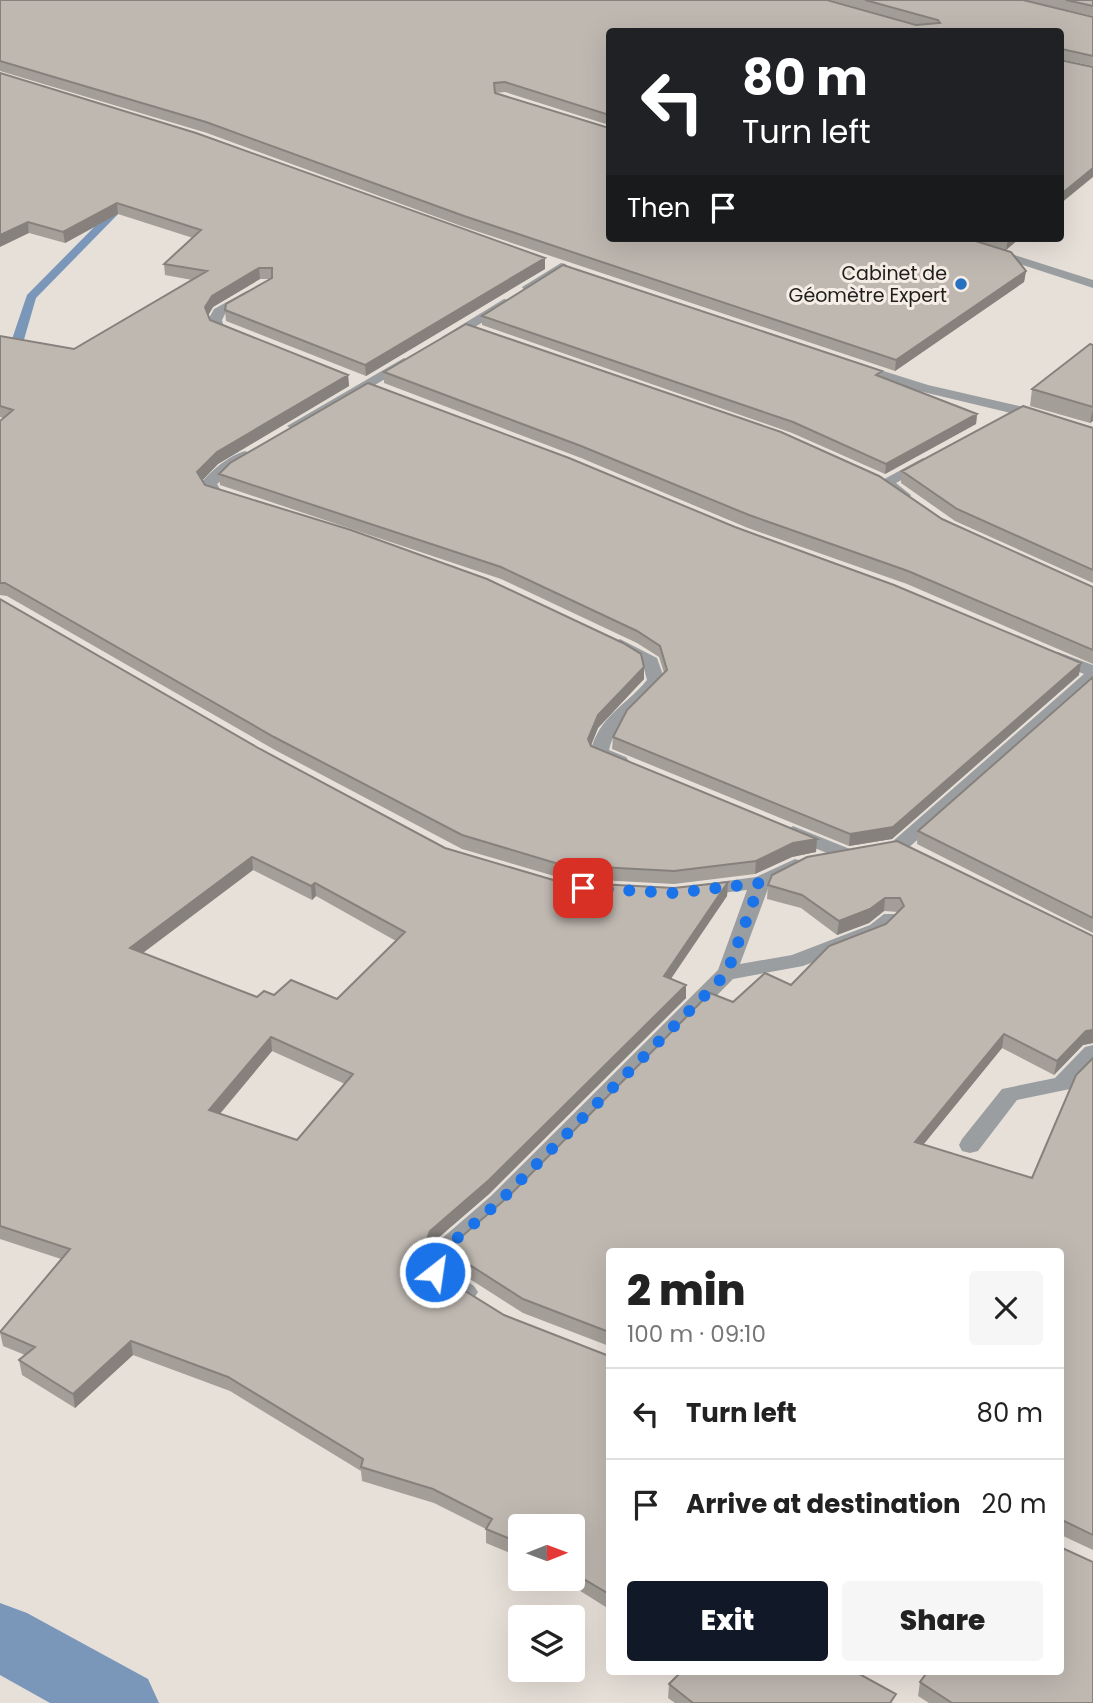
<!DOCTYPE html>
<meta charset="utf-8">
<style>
:root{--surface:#fff;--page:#f6f6f6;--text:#222;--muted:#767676;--line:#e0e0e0;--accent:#111827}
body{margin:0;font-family:Poppins,sans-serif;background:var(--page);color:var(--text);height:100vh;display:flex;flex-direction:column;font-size:26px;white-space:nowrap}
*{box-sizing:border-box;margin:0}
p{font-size:23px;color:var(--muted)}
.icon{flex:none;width:38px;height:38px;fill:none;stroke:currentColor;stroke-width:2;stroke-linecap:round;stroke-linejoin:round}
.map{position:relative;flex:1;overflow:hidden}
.side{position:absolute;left:606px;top:1248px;width:458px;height:427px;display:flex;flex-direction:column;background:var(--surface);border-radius:7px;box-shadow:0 7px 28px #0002}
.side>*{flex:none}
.top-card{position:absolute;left:606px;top:28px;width:458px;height:214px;border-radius:7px;box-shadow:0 7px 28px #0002;background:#202124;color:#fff;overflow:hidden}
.needle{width:46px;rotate:89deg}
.controls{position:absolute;left:508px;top:1514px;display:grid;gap:14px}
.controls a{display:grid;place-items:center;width:77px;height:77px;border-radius:7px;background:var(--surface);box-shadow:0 7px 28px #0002;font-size:35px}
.pin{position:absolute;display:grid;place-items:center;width:60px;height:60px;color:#fff;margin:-30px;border-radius:14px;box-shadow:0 4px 10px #0006}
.me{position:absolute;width:77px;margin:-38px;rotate:30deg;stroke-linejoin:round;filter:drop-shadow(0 0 5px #0008)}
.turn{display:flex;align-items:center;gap:24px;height:147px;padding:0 21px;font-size:32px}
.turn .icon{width:91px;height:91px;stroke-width:2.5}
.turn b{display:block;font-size:49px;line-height:60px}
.then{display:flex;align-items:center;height:66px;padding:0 21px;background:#0003;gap:14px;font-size:26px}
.round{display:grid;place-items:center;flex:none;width:74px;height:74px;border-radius:7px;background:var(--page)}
.head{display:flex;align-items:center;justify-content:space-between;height:119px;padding:0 21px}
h1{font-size:42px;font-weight:800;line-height:52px}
.button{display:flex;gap:14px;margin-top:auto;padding:14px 21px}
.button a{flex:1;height:80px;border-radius:7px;background:var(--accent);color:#fff;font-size:28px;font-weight:800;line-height:80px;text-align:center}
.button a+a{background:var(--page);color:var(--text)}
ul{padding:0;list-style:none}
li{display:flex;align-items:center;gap:21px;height:91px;padding:0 21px;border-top:2px solid var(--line)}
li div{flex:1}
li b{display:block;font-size:26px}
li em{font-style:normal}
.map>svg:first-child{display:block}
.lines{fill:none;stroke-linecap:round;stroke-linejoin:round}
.stream{fill:#7a97ba;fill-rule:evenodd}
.canal{fill:#7a97ba;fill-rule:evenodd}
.minor{fill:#9b9ea1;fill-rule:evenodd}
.wall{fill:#a49e98;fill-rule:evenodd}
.shaded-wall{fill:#86817c}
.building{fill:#bfb8b1;stroke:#86817c;stroke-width:2;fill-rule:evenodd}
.route{stroke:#1a73e8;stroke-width:12;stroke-dasharray:0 21.6}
.poi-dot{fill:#2771c1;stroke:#f5ede6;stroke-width:2.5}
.labels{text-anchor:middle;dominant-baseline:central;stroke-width:6;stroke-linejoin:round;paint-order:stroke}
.far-poi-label{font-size:19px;fill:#201e1b;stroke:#f5ede6;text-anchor:end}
</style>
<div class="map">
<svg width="1093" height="1703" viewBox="0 0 1093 1703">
<rect width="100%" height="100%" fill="#e7e0d9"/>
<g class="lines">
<!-- stream -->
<path class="stream" d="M 117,204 L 126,206 L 36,298 L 23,343 L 4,366 L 0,367 L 0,356 L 11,342 L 27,295 Z"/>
<!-- canal -->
<path class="canal" d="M 0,1603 L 27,1613 L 148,1679 L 159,1703 L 50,1703 L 0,1675 Z"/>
<!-- minor -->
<path class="minor" d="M 940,238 L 961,238 L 1093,280 L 1093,288 Z
M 561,263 L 566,264 L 566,270 L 534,290 L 524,290 L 522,287 Z
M 247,291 L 252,292 L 252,298 L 225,314 L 222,320 L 223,324 L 240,332 L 240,338 C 228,340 212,332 208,320 L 214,309 Z
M 504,299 L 509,300 L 509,306 L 454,340 L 444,340 L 442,337 Z
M 404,358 L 411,362 L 409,365 L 300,429 L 295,431 L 287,426 Z
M 858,363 L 928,385 L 1024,407 L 1093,427 L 1093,437 L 1015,414 L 919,391 L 853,370 L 851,367 Z
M 245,451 L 250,453 L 253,456 L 250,459 L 217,484 L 220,489 L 240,499 L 238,502 L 232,504 L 207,495 L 201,483 C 212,470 228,456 245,451 Z
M 923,458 L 928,460 L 931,463 L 928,466 L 896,483 L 911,495 L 909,498 L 897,498 L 877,483 Z
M 620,639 L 657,658 L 665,680 C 646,706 617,717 609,750 L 626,757 L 629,761 L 620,767 L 593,757 L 590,753 C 600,714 624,708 647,680 L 643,665 L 611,644 Z
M 1058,652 L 1093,665 L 1093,684 L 906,850 L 892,850 L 889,846 L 892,842 L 1084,674 L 1052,661 L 1049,657 L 1052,653 Z
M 793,826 L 855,851 L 858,855 L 848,861 L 841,859 L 786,836 L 783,832 Z
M 795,859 L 802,861 L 805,865 L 802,869 L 769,886 L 740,964 L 792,955 L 870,925 L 884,914 L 898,914 L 901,918 L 884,935 L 803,966 L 733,979 L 507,1208 L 451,1257 L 448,1269 L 474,1286 L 478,1292 L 474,1298 C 459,1303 431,1286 423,1272 L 432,1247 L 491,1196 L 718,970 L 747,890 L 704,895 L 697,893 L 694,889 L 697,885 L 756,877 Z
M 1093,1045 L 1093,1065 L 1070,1089 L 1017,1100 L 978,1151 L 970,1153 L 962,1151 L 959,1145 L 962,1139 L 1002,1089 L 1055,1078 L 1085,1047 Z"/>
</g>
<!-- wall -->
<path class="wall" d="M 0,0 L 916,25 L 919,25 L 830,0 L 1023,0 L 1093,17 L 1093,66 L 1060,59 L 1060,32 L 609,32 L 609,125 L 505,92 L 495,93 L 609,238 L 1020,238 L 1006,250 L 974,240 L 1026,271 L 1024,282 L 895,371 L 464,227 L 207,133 L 0,71 Z
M 1024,0 L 1093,0 L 1093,16 Z
M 0,73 L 545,269 L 366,376 L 226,321 L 225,310 L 270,279 L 260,279 L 213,307 L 208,315 L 210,320 L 348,375 L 349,386 L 218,464 L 202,480 L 205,485 L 644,679 L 598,728 L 591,746 L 817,839 L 816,852 L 792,857 L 755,874 L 674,884 L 561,878 L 462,849 L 275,750 L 7,596 L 0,595 L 0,421 L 3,418 L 0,417 L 0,336 L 74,349 L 192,280 L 165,275 L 164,264 L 193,238 L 118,214 L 65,243 L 29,233 Z
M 482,316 L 882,371 L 881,377 L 977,414 L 976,424 L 885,474 L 792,433 L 482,325 Z
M 1093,345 L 1093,421 L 1090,423 L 1030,406 L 1032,389 Z
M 384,372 L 942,519 L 1093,587 L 1093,664 L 907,584 L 748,528 L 581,458 L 384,383 Z
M 1093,428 L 1093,583 L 955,521 L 901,483 L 902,471 Z
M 219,474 L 1079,675 L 892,839 L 849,846 L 612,749 L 613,737 L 664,673 L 659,657 L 637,643 L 501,579 L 220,485 Z
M 0,599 L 260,749 L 445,848 L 560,882 L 674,888 L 728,882 L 727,896 L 671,979 L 686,985 L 686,998 L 489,1194 L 430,1245 L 423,1263 L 425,1266 L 504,1315 L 609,1356 L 609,1609 L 566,1582 L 566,1578 L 572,1578 L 572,1526 L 520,1526 L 520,1557 L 486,1543 L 486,1529 L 434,1503 L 362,1481 L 361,1471 L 230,1391 L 133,1355 L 75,1408 L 22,1375 L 19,1360 L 25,1355 L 3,1346 L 0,1332 L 61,1259 L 0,1239 ZM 253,870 L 312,900 L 316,896 L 396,941 L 337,999 L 274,995 L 257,997 L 143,953 ZM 272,1051 L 345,1084 L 297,1140 L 220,1114 Z
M 1093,677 L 1093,933 L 917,844 L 918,831 Z
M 807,857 L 1093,936 L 1093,1043 L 1083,1045 L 1054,1075 L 1002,1048 L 923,1145 L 1032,1178 L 1093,1058 L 1093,1550 L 1061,1535 L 1060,1251 L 609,1251 L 609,1346 L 523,1313 L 451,1267 L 451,1253 L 733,1002 L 791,985 L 886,924 L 898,912 L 884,911 L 869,923 L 837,935 L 801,908 L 767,899 L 768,885 Z
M 920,1682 L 1093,1703 L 929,1703 L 918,1696 Z
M 669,1684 L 895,1703 L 675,1703 L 668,1698 Z"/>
<!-- shaded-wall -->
<path class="shaded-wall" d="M 1093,168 L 1093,177 L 1060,204 L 1060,195 Z
M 117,203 L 118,214 L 65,243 L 63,232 Z
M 28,222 L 29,233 L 0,247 L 0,235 Z
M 1009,238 L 1020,238 L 1006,250 L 1008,239 Z
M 545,258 L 545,269 L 366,376 L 365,365 Z
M 259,268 L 260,279 L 213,307 L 206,319 L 205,307 L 212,296 Z
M 1026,271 L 1024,282 L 895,371 L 896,360 Z
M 348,375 L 349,386 L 218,464 L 199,484 L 197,472 L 217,452 Z
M 1093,407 L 1093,421 L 1090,423 Z
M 977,414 L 976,424 L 885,474 L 886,464 Z
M 1081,663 L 1079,675 L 892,839 L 849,846 L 850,834 Z
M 644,667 L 644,679 L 598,728 L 588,752 L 588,739 L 598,715 Z
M 817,839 L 816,852 L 792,857 L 755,874 L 756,861 L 793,843 Z
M 252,857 L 253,870 L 132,961 L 130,948 Z
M 728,882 L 727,896 L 663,990 L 664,976 Z
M 315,883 L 316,896 L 312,900 L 311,886 Z
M 885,898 L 884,911 L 869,923 L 837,935 L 839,921 Z
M 686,985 L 686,998 L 489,1194 L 430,1245 L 421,1271 L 420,1257 L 430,1231 Z
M 1093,1030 L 1093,1043 L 1083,1045 L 1054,1075 L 1057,1061 L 1086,1031 Z
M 1004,1034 L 1002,1048 L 914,1156 L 915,1142 Z
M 271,1037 L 272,1051 L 211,1124 L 209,1110 Z
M 131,1341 L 133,1355 L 75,1408 L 73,1394 Z"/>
<!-- building -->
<path class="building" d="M 0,0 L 827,0 L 916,25 L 940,23 L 938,20 L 865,0 L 1023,0 L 1093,17 L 1093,56 L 1062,49 L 1060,50 L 1060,32 L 609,32 L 609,115 L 505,82 L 494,83 L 495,93 L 609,128 L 609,238 L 966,238 L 1011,252 L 1026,271 L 896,360 L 464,216 L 206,122 L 0,61 Z
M 1066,0 L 1093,0 L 1093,6 Z
M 1060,60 L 1093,67 L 1093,168 L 1060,195 Z
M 0,73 L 196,133 L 545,258 L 365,365 L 225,310 L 226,304 L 272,278 L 272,268 L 259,268 L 212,296 L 205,307 L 210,320 L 348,375 L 217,452 L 197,472 L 205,485 L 351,530 L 487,579 L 623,643 L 641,654 L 644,667 L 598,715 L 588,739 L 591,746 L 817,839 L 793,843 L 756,861 L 674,871 L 562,865 L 462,835 L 274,737 L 5,583 L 0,583 L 0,421 L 13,410 L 0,406 L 0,336 L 74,349 L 207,271 L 164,264 L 201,230 L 117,203 L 63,232 L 28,222 L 0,235 Z
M 563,265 L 882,371 L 876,375 L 977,414 L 886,464 L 793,422 L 482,316 Z
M 466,324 L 781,432 L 879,476 L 942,519 L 1093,587 L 1093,650 L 908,571 L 749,515 L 581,446 L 384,372 Z
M 1090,344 L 1093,345 L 1093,407 L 1032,389 Z
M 368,383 L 569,458 L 735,527 L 894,585 L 1081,663 L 893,827 L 850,834 L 613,737 L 627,710 L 667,670 L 660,646 L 637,631 L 501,567 L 219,474 L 230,463 Z
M 1023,406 L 1093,428 L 1093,570 L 957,509 L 902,471 Z
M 0,599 L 260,749 L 445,848 L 560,882 L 674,888 L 728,882 L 664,976 L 686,985 L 489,1180 L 430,1231 L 420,1257 L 425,1266 L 504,1315 L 609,1356 L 609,1594 L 572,1572 L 572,1526 L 520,1526 L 520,1543 L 486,1529 L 492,1519 L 433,1489 L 361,1467 L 363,1459 L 228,1377 L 131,1341 L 73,1394 L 19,1360 L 35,1347 L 0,1332 L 70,1249 L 0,1226 ZM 252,857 L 311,886 L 315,883 L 405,932 L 337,999 L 291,980 L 274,995 L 264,991 L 257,997 L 130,948 ZM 271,1037 L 353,1074 L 297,1140 L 209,1110 Z
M 1093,677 L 1093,918 L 918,831 Z
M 897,841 L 1093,936 L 1093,1030 L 1086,1031 L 1057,1061 L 1004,1034 L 915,1142 L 1032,1178 L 1076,1075 L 1093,1058 L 1093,1535 L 1062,1520 L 1060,1544 L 1060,1251 L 609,1251 L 609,1332 L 523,1299 L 451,1253 L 453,1244 L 509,1196 L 710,993 L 733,1002 L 765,973 L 791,985 L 829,946 L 886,924 L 904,906 L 900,898 L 885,898 L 870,909 L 839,921 L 802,895 L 768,885 L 772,875 L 807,857 Z
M 1060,1547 L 1093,1562 L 1093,1703 L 952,1703 L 920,1682 L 928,1671 L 1060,1671 Z
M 682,1671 L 854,1671 L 896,1694 L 890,1703 L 693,1703 L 669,1684 Z"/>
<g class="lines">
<!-- route -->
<path class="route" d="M 435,1272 L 440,1253 L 499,1202 L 727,973 L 760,883 L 674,893 L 583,888"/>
</g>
<!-- markers -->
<circle class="poi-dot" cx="961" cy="284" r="7"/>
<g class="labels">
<!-- far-poi labels -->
<g class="far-poi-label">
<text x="947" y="273">Cabinet de<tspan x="947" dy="22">Géomètre Expert</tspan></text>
</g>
</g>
</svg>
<div class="controls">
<a><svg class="needle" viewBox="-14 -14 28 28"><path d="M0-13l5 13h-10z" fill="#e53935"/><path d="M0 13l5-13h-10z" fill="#767676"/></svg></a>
<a><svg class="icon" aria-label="layers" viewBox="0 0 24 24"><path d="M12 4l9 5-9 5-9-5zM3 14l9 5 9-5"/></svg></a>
</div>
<div class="pin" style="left:583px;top:888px;background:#d93025"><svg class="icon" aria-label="arrive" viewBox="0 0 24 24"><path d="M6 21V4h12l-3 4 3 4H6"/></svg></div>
<svg class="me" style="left:435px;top:1272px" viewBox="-20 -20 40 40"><circle r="17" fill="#1a73e8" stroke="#fff" stroke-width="3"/><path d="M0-11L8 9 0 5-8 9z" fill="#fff"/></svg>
<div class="top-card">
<div class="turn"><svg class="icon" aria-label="left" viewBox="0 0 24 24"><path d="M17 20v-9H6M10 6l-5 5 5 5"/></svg><div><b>80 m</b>Turn left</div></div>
<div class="then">Then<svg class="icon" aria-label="arrive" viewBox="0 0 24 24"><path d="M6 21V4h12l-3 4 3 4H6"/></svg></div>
</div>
<section class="side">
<div class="head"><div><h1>2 min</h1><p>100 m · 09:10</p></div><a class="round"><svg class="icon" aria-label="close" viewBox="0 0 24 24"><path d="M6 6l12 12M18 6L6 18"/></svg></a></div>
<ul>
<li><svg class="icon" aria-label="left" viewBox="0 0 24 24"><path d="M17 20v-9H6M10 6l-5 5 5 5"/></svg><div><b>Turn left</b></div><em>80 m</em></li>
<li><svg class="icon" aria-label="arrive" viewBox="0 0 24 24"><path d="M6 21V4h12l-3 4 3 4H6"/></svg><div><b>Arrive at destination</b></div><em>20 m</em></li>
</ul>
<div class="button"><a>Exit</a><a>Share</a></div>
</section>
</div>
